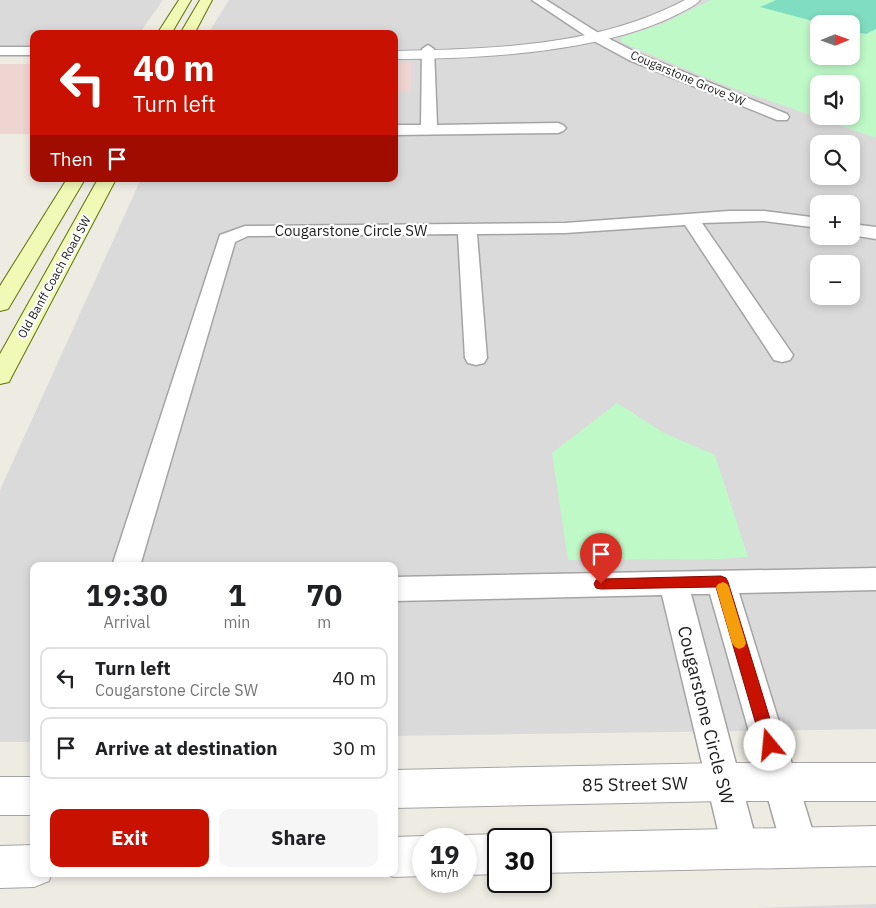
<!DOCTYPE html>
<meta charset="utf-8">
<style>
:root{--surface:#fff;--page:#f6f6f6;--text:#202124;--muted:#757577;--line:#e0e0e0;--accent:#c91101}
body{margin:0;font-family:"IBM Plex Sans",sans-serif;background:var(--page);color:var(--text);height:100vh;display:flex;flex-direction:column;font-size:19px;white-space:nowrap}
*{box-sizing:border-box;margin:0}
p{font-size:16px;color:var(--muted)}
.icon{flex:none;width:28px;height:28px;fill:none;stroke:currentColor;stroke-width:2;stroke-linecap:round;stroke-linejoin:round}
.map{position:relative;flex:1;overflow:hidden}
.panel{position:absolute;left:30px;top:562px;width:368px;height:315px;display:flex;flex-direction:column;background:var(--surface);border-radius:10px;box-shadow:0 2px 8px #0003}
.panel>*{flex:none}
.guide{position:absolute;left:30px;top:30px;width:368px;height:152px;border-radius:10px;box-shadow:0 2px 8px #0003;background:#c91101;color:#fff;overflow:hidden}
.needle{width:32px;rotate:89deg}
.buttons{position:absolute;left:810px;top:15px;display:grid;gap:10px}
.buttons a{display:grid;place-items:center;width:50px;height:50px;border-radius:10px;background:var(--surface);box-shadow:0 2px 8px #0003;font-size:25px}
.speed{position:absolute;left:412px;top:828px;display:flex;gap:10px;font-size:25px;font-weight:700;text-align:center}
.speed>*{display:grid;place-content:center;width:65px;height:65px;border-radius:50%;background:var(--surface);box-shadow:0 2px 8px #0003;line-height:1}
.speed small{font-size:12px;font-weight:400}
.speed .limit{border:2px solid #111;border-radius:8px;background:#fff;color:#111}
.pin{position:absolute;display:grid;place-items:center;width:42px;height:42px;color:#fff;margin:-51px -21px;border-radius:50% 50% 50% 0;rotate:-45deg;box-shadow:0 0 5px #0007}
.pin .icon{rotate:45deg}
.me{position:absolute;width:55px;margin:-28px;rotate:343deg;stroke-linejoin:round;filter:drop-shadow(0 0 4px #0008)}
.turn{display:flex;align-items:center;gap:18px;height:105px;padding:0 20px;font-size:22px}
.turn .icon{width:65px;height:65px;stroke-width:2.5}
.turn b{display:block;font-size:35px;line-height:42px}
.then{display:flex;align-items:center;height:48px;padding:0 20px;background:#0003;gap:10px;font-size:19px}
.eta{display:flex;justify-content:space-evenly;align-items:center;height:85px;text-align:center}
.eta b{font-size:30px;font-weight:800;line-height:35px}
.button{display:flex;gap:10px;margin-top:auto;padding:10px 20px}
.button a{flex:1;height:58px;border-radius:10px;background:var(--accent);color:#fff;font-size:20px;font-weight:800;line-height:58px;text-align:center}
.button a+a{background:var(--page);color:var(--text)}
ul{padding:0;list-style:none}
li{display:flex;align-items:center;gap:15px;height:62px;margin:0 10px 8px;padding:0 10px;border:2px solid var(--line);border-radius:10px}
li div{flex:1}
li b{display:block;font-size:19px}
li em{font-style:normal}
.map>svg:first-child{display:block}
.residential{fill:#dbdada;fill-rule:evenodd}
.commercial{fill:#efd5d2}
.park{fill:#bff9c8;fill-rule:evenodd}
.pitch{fill:#80ddc1}
.lines{fill:none;stroke-linecap:round;stroke-linejoin:round}
.minor-casing{stroke:#a4a4a4;stroke-width:3}
.tertiary-casing{stroke:#a4a4a4;stroke-width:2}
.secondary-casing{stroke:#5e7305;stroke-width:2}
.minor{fill:#fff;fill-rule:evenodd}
.tertiary{fill:#fff;fill-rule:evenodd}
.secondary{fill:#f0f9b6;fill-rule:evenodd}
.route{fill:#c91101;stroke:#830b01}
.slow{fill:#f59e0b}
.labels{text-anchor:middle;dominant-baseline:central;stroke-width:4.5;stroke-linejoin:round;paint-order:stroke}
.far-street-label{font-size:12px;fill:#1d1d1d;stroke:#fff}
.street-label{font-size:15px;fill:#1d1d1d;stroke:#fff}
.near-street-label{font-size:18px;fill:#1d1d1d;stroke:#fff}
</style>
<div class="map">
<svg width="876" height="908" viewBox="0 0 876 908">
<rect width="100%" height="100%" fill="#eeebe3"/>
<!-- residential -->
<path class="residential" d="M 0,0 L 163,0 L 139,34 L 34,34 L 34,48 L 0,48 Z
M 229,0 L 876,0 L 876,729 L 394,736 L 394,566 L 34,566 L 34,742 L 0,742 L 0,490 L 141,179 L 394,179 L 394,91 L 411,91 L 411,62 L 394,62 L 394,34 L 208,34 ZM 819,24 L 851,24 L 851,56 L 819,56 ZM 819,84 L 851,84 L 851,116 L 819,116 ZM 819,144 L 851,144 L 851,176 L 819,176 ZM 819,204 L 851,204 L 851,236 L 819,236 ZM 819,264 L 851,264 L 851,296 L 819,296 Z
M 876,904 L 876,908 L 756,908 Z"/>
<!-- commercial -->
<path class="commercial" d="M 394,62 L 411,62 L 411,91 L 394,91 Z
M 0,64 L 34,64 L 34,134 L 0,134 Z"/>
<!-- park -->
<path class="park" d="M 711,0 L 876,0 L 876,138 L 722,84 L 623,43 L 620,38 L 662,24 ZM 819,24 L 851,24 L 851,56 L 819,56 ZM 819,84 L 851,84 L 851,116 L 819,116 Z
M 617,403 L 664,433 L 715,455 L 748,557 L 720,559 L 568,560 L 552,453 Z"/>
<!-- pitch -->
<path class="pitch" d="M 776,0 L 876,0 L 876,29 L 866,34 L 851,31 L 851,24 L 824,24 L 760,7 Z"/>
<g class="lines">
<!-- minor casing -->
<g class="minor-casing">
<path id="minor" d="M 532,0 L 546,0 L 600,34 L 639,54 L 787,114 L 789,117 L 787,120 L 777,120 L 629,60 L 592,40 Z
M 428,45 L 434,49 L 437,125 L 558,123 L 563,125 L 566,128 L 563,131 L 558,133 L 394,135 L 394,125 L 421,125 L 422,49 Z
M 0,47 L 34,47 L 34,55 L 0,55 Z
M 729,211 L 764,211 L 819,218 L 819,228 L 764,221 L 702,223 L 793,355 L 790,360 L 782,362 L 774,360 L 685,225 L 565,233 L 477,234 L 487,358 L 484,363 L 476,365 L 468,363 L 465,358 L 458,234 L 248,236 L 235,242 L 140,566 L 112,566 L 220,235 L 245,226 L 565,223 Z
M 851,224 L 876,227 L 876,239 L 851,235 Z
M 876,568 L 876,590 L 739,593 L 818,848 L 813,861 L 800,866 L 787,861 L 782,848 L 710,594 L 691,594 L 758,847 L 753,860 L 740,865 L 727,860 L 722,847 L 662,595 L 394,601 L 394,577 Z"/>
</g>
<!-- tertiary casing -->
<g class="tertiary-casing">
<path id="tertiary" d="M 685,0 L 700,0 C 695,6 685,10 678,14 C 601,53 479,59 394,59 L 394,51 C 492,49 596,47 685,0 Z
M 723,763 L 876,763 L 876,801 L 723,801 L 394,808 L 394,770 Z
M 0,777 L 34,777 L 34,815 L 0,815 Z
M 876,826 L 876,866 L 541,873 L 541,839 L 527,839 L 541,833 Z
M 499,834 L 511,839 L 499,839 L 499,874 L 466,875 L 466,839 L 456,839 L 466,835 Z
M 424,836 L 432,839 L 424,839 L 424,876 L 394,877 L 385,874 L 394,874 L 394,837 Z
M 34,845 L 34,874 L 51,874 L 49,881 L 34,887 L 0,888 L 0,846 Z"/>
</g>
<!-- secondary casing -->
<g class="secondary-casing">
<path id="secondary" d="M 179,0 L 191,0 L 171,34 L 157,34 Z
M 200,0 L 212,0 L 194,34 L 180,34 Z
M 67,179 L 85,179 L 11,304 L 8,309 L 0,311 L 0,286 Z
M 98,179 L 116,179 L 12,376 L 9,382 L 0,384 L 0,354 Z"/>
</g>
<!-- minor -->
<use href="#minor" class="minor"/>
<!-- tertiary -->
<use href="#tertiary" class="tertiary"/>
<!-- secondary -->
<use href="#secondary" class="secondary"/>
</g>
<!-- route -->
<path class="route" d="M 721,576 L 726,578 L 728,582 L 778,745 L 775,750 L 770,752 L 765,750 L 762,745 L 716,587 L 601,589 L 596,588 L 594,584 L 596,580 L 601,579 Z"/>
<!-- slow -->
<path class="slow" d="M 723,582 L 727,584 L 729,587 L 746,643 L 744,647 L 739,649 L 735,647 L 732,643 L 716,587 L 718,584 Z"/>
<g class="labels">
<!-- far-street labels -->
<g class="far-street-label">
<text transform="translate(688 78) rotate(23)">Cougarstone Grove SW</text>
<text transform="translate(54 277) rotate(-61)">Old Banff Coach Road SW</text>
</g>
<!-- street labels -->
<g class="street-label">
<text x="351" y="230">Cougarstone Circle SW</text>
</g>
<!-- near-street labels -->
<g class="near-street-label">
<text transform="translate(706 715) rotate(76)">Cougarstone Circle SW</text>
<text transform="translate(635 784) rotate(-1)">85 Street SW</text>
</g>
</g>
</svg>
<div class="buttons">
<a><svg class="needle" viewBox="-14 -14 28 28"><path d="M0-13l5 13h-10z" fill="#e53935"/><path d="M0 13l5-13h-10z" fill="#757577"/></svg></a>
<a><svg class="icon" aria-label="sound" viewBox="0 0 24 24"><path d="M4 9h4l5-4v14l-5-4H4zM17 9q2 3 0 6"/></svg></a>
<a><svg class="icon" aria-label="search" viewBox="0 0 24 24"><circle cx="10" cy="10" r="6"/><path d="M15 15l6 6"/></svg></a>
<a>+</a>
<a>−</a>
</div>
<div class="speed"><div>19<small>km/h</small></div><div class="limit">30</div></div>
<div class="pin" style="left:601px;top:584px;background:#d93025"><svg class="icon" aria-label="arrive" viewBox="0 0 24 24"><path d="M6 21V4h12l-3 4 3 4H6"/></svg></div>
<svg class="me" style="left:770px;top:745px" viewBox="-20 -20 40 40"><circle r="19" fill="#fff"/><path d="M0-13L10 11 0 6-10 11z" fill="#c91101"/></svg>
<div class="guide">
<div class="turn"><svg class="icon" aria-label="left" viewBox="0 0 24 24"><path d="M17 20v-9H6M10 6l-5 5 5 5"/></svg><div><b>40 m</b>Turn left</div></div>
<div class="then">Then<svg class="icon" aria-label="arrive" viewBox="0 0 24 24"><path d="M6 21V4h12l-3 4 3 4H6"/></svg></div>
</div>
<section class="panel">
<div class="eta">
<div><b>19:30</b><p>Arrival</p></div>
<div><b>1</b><p>min</p></div>
<div><b>70</b><p>m</p></div>
</div>
<ul>
<li><svg class="icon" aria-label="left" viewBox="0 0 24 24"><path d="M17 20v-9H6M10 6l-5 5 5 5"/></svg><div><b>Turn left</b><p>Cougarstone Circle SW</p></div><em>40 m</em></li>
<li><svg class="icon" aria-label="arrive" viewBox="0 0 24 24"><path d="M6 21V4h12l-3 4 3 4H6"/></svg><div><b>Arrive at destination</b></div><em>30 m</em></li>
</ul>
<div class="button"><a>Exit</a><a>Share</a></div>
</section>
</div>
